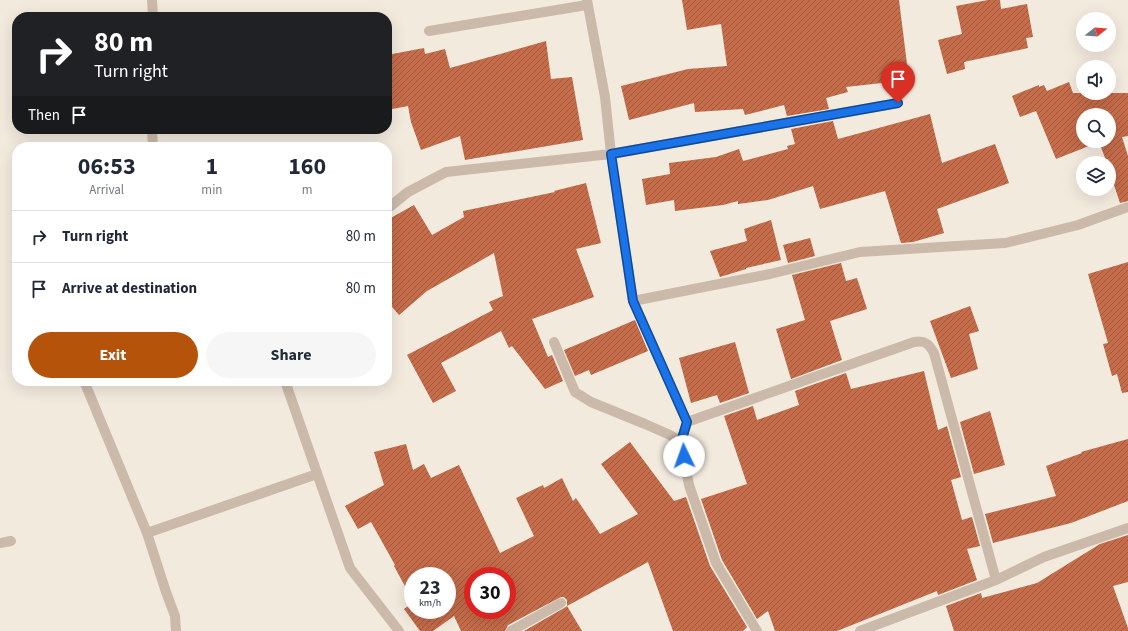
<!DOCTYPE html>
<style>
:root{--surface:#fff;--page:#f6f6f7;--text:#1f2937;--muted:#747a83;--line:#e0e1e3;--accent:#b45309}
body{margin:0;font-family:"Source Sans 3",sans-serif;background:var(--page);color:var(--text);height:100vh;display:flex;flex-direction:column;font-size:15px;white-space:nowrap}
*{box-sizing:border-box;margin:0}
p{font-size:13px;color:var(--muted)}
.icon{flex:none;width:22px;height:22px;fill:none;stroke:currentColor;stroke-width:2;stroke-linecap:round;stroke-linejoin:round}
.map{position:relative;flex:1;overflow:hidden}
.side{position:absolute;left:12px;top:142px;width:380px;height:244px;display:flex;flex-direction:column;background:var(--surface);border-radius:16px;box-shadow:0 4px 16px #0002}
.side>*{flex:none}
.top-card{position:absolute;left:12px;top:12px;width:380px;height:122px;border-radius:16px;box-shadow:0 4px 16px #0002;background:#202124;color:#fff;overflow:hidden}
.needle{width:26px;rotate:73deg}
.controls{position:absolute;left:1076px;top:12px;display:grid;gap:8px}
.controls a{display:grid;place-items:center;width:40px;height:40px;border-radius:50%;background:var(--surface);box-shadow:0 4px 16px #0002;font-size:20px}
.speed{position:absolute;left:404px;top:567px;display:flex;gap:8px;font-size:20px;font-weight:700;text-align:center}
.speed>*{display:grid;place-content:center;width:52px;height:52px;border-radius:50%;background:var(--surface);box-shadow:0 4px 16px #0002;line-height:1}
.speed small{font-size:10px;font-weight:400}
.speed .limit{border:6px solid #d22;background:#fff;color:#111}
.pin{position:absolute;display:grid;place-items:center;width:34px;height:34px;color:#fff;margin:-41px -17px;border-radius:50% 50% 50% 0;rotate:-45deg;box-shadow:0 0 4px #0007}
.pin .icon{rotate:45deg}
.me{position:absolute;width:44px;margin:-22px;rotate:357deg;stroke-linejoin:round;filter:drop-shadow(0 0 3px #0008)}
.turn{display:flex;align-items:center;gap:14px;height:84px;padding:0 16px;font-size:18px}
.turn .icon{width:52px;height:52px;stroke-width:2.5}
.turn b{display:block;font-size:28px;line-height:34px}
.then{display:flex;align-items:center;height:38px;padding:0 16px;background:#0003;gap:8px;font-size:15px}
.eta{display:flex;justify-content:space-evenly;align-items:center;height:68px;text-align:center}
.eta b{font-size:24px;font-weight:700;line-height:28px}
.cta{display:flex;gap:8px;margin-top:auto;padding:8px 16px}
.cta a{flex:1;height:46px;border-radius:24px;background:var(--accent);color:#fff;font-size:16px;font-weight:700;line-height:46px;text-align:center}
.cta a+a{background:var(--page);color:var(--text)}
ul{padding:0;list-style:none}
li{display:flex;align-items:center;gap:12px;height:52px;padding:0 16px;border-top:1px solid var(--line)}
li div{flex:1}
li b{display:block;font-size:15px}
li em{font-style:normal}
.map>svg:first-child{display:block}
.building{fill:url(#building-hatch);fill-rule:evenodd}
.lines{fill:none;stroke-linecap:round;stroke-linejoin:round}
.minor{stroke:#cbbaaa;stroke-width:10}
.route-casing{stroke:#114b97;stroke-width:10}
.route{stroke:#1a73e8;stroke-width:7}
</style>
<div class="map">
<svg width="1128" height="631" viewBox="0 0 1128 631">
<defs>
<pattern id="building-hatch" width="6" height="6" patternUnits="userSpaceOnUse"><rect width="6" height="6" fill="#c56c4a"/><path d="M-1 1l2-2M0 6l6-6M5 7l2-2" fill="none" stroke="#a1593e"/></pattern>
</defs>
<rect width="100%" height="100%" fill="#f3eade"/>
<!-- building -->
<path class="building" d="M 682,0 L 899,0 L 909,80 L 846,87 L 848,92 L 826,98 L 829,109 L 787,116 L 784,105 L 745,115 L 743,109 L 695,112 L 694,103 L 629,120 L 621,86 L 688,69 L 727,66 L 721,24 L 687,30 Z
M 988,0 L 1000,0 L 1001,9 L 1027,4 L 1033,37 L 1026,38 L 1028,48 L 964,62 L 965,69 L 947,74 L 938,40 L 962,34 L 956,6 Z
M 546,41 L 551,79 L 572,77 L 583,140 L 465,160 L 460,136 L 421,150 L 411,122 L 408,106 L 387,110 L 387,55 L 424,48 L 425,54 L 445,49 L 450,68 Z
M 1069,82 L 1073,93 L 1128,93 L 1128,136 L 1122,137 L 1128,156 L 1128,201 L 1120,203 L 1109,170 L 1109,163 L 1107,163 L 1099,142 L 1056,159 L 1036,111 L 1020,117 L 1012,96 L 1039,85 L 1039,87 L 1044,85 L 1047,91 ZM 1083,115 L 1109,115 L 1109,141 L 1083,141 Z
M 930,114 L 942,163 L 995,144 L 1009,183 L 937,209 L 944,233 L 913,242 L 901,243 L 885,191 L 820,209 L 813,186 L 768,200 L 738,204 L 738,201 L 723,205 L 675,211 L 674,200 L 646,205 L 642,179 L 670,174 L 669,163 L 716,157 L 739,149 L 743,161 L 788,149 L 787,146 L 795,144 L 791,129 L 833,121 L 838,139 Z
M 586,183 L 601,243 L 576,249 L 594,297 L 532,319 L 548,357 L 552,355 L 563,381 L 545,389 L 512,346 L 509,348 L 501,331 L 441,363 L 456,391 L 433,403 L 407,355 L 493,310 L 489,302 L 503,296 L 494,253 L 427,291 L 399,315 L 387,301 L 387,220 L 414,205 L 432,235 L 464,217 L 463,211 L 555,192 L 554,191 Z
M 771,220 L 781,260 L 746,268 L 746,269 L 720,277 L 710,251 L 747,241 L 744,229 Z
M 810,238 L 815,256 L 788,263 L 783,245 Z
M 1128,262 L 1128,392 L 1122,393 L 1117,374 L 1112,376 L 1103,344 L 1108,343 L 1088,274 Z
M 841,263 L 846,281 L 857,278 L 867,309 L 830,321 L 842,360 L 791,379 L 776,329 L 805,320 L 792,275 Z
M 970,306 L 979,331 L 969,334 L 978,369 L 951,378 L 930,321 Z
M 635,320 L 648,351 L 591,375 L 589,370 L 575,376 L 564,350 Z
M 735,342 L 749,393 L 720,403 L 717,395 L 691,403 L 679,358 Z
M 924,371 L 938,430 L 947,426 L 961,477 L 951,480 L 962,520 L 972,517 L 980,546 L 967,549 L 977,580 L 938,595 L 937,591 L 837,631 L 775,631 L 768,611 L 757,619 L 722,560 L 701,499 L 747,484 L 724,416 L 753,406 L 757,420 L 799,405 L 795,391 L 846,373 L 851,389 Z
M 990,411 L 1005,465 L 974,474 L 960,422 Z
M 1128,439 L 1128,501 L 1071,523 L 993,543 L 985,514 L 1056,496 L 1046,466 L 1082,453 L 1081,452 Z
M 630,442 L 674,501 L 686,497 L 710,566 L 747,627 L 743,631 L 673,631 L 648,562 L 567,606 L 582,631 L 524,631 L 564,608 L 567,606 L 567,600 L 564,597 L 561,597 L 508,625 L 505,631 L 461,631 L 454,616 L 433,631 L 420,631 L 404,609 L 413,603 L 413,610 L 447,610 L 447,576 L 413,576 L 413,601 L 394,566 L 395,565 L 371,522 L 358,529 L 345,506 L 384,485 L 374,452 L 406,444 L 413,470 L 424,464 L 431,478 L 459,465 L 500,553 L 534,536 L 516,498 L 543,485 L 544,488 L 562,478 L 573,501 L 576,498 L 600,534 L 638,514 L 601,464 ZM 473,576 L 507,576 L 507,610 L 473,610 Z
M 1128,535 L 1128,582 L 1113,586 L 1128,628 L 1128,631 L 954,631 L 946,606 L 981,593 L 982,598 L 1037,583 L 1100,544 Z"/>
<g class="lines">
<!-- minor -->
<path class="minor" d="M 152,0 L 153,17
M 587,0 L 605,97 L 611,154 L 633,301 L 687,422 L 681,442 L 689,485 L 716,563 L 757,631
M 429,31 L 587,5
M 152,129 L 153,147
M 387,209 L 408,192 L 446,172 L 611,154 L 898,103
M 633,301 L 770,274 L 860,252 L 1005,243 L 1078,225 L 1128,207
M 554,342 L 575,392 L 591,402 L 645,424 L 670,435 L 681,442
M 84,381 L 147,533 L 166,592 L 175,616 L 176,631
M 285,381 L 350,568 L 399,631
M 687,422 L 914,342 C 925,340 929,344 934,353 L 996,580
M 147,533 L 317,474
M 0,543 L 11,541
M 511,631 L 561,603
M 860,631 L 996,580 L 1044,557 L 1128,528"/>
</g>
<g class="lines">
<!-- route casing -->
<g class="route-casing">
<path id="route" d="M 684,456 L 681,442 L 687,422 L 633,301 L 611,154 L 898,103"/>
</g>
<!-- route -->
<use href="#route" class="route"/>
</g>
</svg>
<div class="controls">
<a><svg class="needle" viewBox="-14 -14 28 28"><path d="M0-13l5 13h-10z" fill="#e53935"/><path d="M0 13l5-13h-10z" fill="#747a83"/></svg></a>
<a><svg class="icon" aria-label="sound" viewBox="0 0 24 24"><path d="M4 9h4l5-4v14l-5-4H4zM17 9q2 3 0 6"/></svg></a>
<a><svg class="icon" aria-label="search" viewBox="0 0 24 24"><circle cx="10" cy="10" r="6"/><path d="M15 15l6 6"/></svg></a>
<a><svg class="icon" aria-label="layers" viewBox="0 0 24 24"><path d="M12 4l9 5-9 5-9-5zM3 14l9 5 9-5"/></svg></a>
</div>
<div class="speed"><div>23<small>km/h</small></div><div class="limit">30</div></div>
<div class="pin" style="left:898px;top:103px;background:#d93025"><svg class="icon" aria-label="arrive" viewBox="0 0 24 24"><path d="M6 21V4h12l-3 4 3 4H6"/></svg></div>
<svg class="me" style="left:684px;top:456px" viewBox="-20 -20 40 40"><circle r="19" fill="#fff"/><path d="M0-13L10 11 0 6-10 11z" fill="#1a73e8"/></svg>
<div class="top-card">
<div class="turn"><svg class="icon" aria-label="right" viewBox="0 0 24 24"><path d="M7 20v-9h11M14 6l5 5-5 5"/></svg><div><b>80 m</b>Turn right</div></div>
<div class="then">Then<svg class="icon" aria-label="arrive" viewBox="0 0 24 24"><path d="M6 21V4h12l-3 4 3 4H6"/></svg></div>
</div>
<section class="side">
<div class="eta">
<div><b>06:53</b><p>Arrival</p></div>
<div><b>1</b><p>min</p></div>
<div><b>160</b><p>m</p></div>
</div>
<ul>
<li><svg class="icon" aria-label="right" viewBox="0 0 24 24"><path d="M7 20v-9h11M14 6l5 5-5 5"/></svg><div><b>Turn right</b></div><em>80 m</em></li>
<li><svg class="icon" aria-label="arrive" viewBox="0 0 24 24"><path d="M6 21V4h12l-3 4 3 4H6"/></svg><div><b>Arrive at destination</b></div><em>80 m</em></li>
</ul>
<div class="cta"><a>Exit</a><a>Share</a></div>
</section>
</div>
